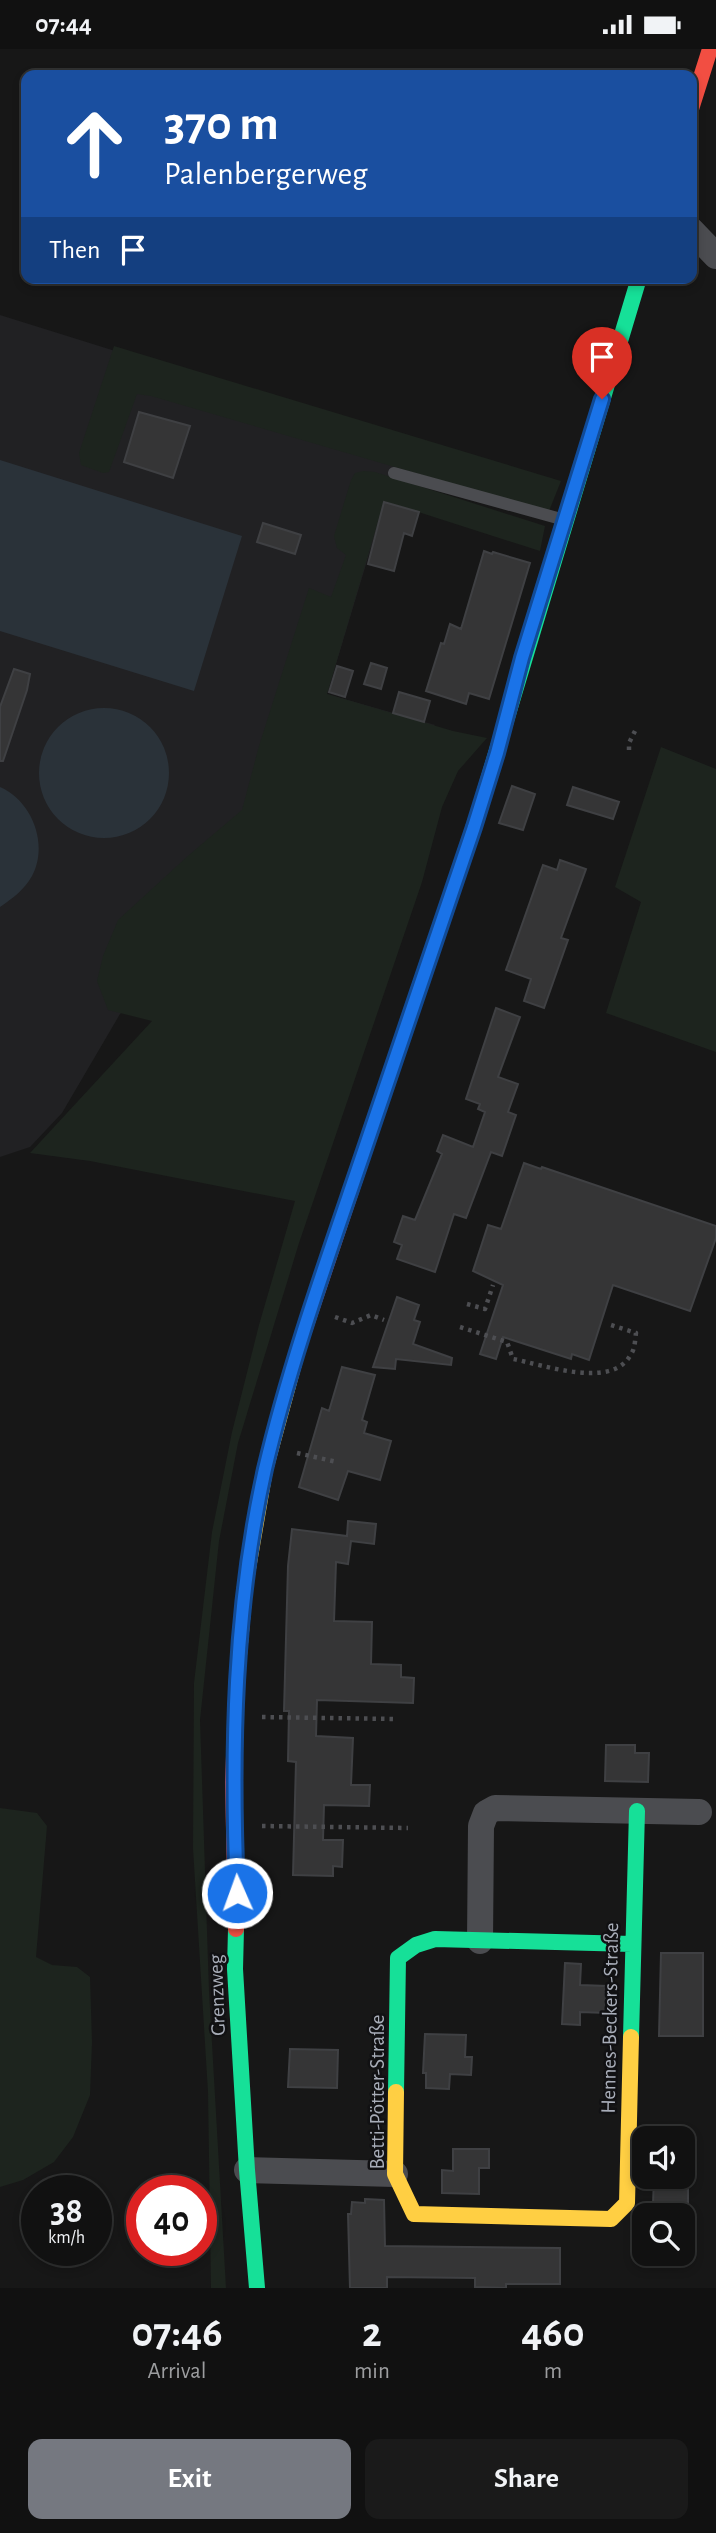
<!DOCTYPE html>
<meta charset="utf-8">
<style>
:root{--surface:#111;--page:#1a1a1a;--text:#f1f3f6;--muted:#9c9d9f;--line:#303131;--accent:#757880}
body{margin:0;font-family:"Alegreya Sans",sans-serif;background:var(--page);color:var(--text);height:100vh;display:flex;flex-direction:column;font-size:26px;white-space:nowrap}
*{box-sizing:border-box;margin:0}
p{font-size:23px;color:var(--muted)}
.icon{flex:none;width:38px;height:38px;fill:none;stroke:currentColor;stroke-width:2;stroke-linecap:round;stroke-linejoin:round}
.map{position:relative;height:2239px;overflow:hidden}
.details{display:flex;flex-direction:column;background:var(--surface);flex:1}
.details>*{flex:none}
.banner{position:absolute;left:21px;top:21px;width:676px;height:214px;border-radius:14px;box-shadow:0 4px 10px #0003,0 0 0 2px var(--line);background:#1a4fa0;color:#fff;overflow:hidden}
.tools{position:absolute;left:632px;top:2077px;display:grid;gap:14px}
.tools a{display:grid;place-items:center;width:63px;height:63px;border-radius:14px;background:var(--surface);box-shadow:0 4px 10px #0003,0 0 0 2px var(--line);font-size:35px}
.speed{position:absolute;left:21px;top:2126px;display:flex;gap:14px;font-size:35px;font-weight:700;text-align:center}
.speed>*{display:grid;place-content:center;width:91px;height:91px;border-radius:50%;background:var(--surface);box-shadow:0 4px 10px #0003,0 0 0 2px var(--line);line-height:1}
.speed small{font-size:18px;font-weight:400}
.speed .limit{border:10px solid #d22;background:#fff;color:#111}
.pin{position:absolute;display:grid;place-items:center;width:60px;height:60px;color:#fff;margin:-72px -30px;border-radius:50% 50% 50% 0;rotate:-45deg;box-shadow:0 0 7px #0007}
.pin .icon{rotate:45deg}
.me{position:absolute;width:77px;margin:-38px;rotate:358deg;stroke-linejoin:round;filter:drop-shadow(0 0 5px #0008)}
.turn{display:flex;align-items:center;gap:24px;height:147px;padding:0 28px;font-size:32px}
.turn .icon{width:91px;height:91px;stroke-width:2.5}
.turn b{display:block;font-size:49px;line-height:60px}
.then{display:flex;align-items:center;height:66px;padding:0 28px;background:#0003;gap:14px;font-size:26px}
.eta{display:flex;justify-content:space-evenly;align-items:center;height:119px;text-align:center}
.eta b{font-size:42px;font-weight:600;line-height:49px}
.cta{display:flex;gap:14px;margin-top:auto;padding:14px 28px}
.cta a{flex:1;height:80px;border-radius:14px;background:var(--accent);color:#fff;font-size:28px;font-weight:600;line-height:80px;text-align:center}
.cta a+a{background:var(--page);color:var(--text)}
.status{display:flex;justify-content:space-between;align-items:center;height:49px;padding:0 35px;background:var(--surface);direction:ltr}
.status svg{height:19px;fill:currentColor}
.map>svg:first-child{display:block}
.built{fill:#212123}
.green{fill:#1d241e}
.water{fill:#2a3239}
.building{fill:#353536;stroke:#3f4043;stroke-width:2}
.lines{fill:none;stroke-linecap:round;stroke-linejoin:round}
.path{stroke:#4d4e52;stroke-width:4.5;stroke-dasharray:3.5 5;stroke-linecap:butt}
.lane{stroke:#4b4c50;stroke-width:12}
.street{stroke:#4b4c50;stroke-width:26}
.fast{stroke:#16e098;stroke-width:16}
.slow{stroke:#ffcf43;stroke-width:16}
.jam{stroke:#f24e42;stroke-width:16}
.route-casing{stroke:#114b97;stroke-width:18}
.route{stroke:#1a73e8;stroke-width:12}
.labels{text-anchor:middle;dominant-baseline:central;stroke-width:5;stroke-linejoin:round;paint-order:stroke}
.street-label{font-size:21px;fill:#a8adb8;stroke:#111113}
</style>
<div class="status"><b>07:44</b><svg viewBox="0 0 49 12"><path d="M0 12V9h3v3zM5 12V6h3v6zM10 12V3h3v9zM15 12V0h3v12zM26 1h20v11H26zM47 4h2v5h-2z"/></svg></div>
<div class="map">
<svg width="716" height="2239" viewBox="0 0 716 2239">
<rect width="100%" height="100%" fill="#171717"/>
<!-- built -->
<path class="built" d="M 0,266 L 403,392 L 327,645 L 435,676 L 120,965 L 62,1064 L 30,1098 L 0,1108 Z"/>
<!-- green -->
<path class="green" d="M 114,297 L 561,432 L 549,462 L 546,462 L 151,347 L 137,345 L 109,423 L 103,424 L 81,416 L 79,404 Z
M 364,422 L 375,423 L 545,477 L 540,502 L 384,452 L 327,645 L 453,682 L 487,689 L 458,722 L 442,758 L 422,833 L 299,1194 L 238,1394 L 219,1492 L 200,1671 L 209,1942 L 226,2239 L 211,2239 L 208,2043 L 193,1799 L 194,1634 L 212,1483 L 232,1383 L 259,1276 L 295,1152 L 90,1112 L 30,1104 L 152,972 L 108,961 L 97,932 L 103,907 L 118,871 L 189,806 L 242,761 L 259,697 L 309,539 L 331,548 L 346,506 L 337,499 L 334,487 L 351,431 L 355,424 Z
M 661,698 L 716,720 L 716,1003 L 606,964 L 641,853 L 615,838 Z
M 0,1759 L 37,1764 L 47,1777 L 36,1908 L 52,1916 L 77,1918 L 90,1928 L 92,1993 L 90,2046 L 73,2088 L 54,2113 L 23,2131 L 0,2138 Z"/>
<!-- water -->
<path class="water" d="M 0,411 L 242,487 L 194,642 L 0,582 Z
M39 724a65 65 0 1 1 130 0a65 65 0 1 1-130 0Z
M 0,738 C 32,752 49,795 32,827 C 24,841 13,849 0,858 Z"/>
<!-- building -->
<path class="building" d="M 139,363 L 190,377 L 173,429 L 124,413 Z
M 384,453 L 419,463 L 412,487 L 404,484 L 394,522 L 368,515 Z
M 263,474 L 301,486 L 295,505 L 257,493 Z
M 484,502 L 492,505 L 493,503 L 530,514 L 489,650 L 469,644 L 466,655 L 426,642 L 441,594 L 444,595 L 450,575 L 461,580 Z
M 371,614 L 387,619 L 381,640 L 364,635 Z
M 337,617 L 353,622 L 345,648 L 329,643 Z
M 14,620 L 30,625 L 27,641 L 3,712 L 0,712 L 0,658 Z
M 399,643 L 430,652 L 424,673 L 393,664 Z
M 512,737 L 535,745 L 523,781 L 499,774 Z
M 573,738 L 619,753 L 613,770 L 567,756 Z
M 560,811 L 586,820 L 561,889 L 568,891 L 544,959 L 524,952 L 531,930 L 506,921 L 543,816 L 557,821 Z
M 496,959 L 520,968 L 498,1028 L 518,1035 L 508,1063 L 516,1066 L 502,1107 L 491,1103 L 466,1169 L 454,1165 L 435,1223 L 397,1210 L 402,1196 L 394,1193 L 403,1167 L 415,1171 L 442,1105 L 437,1102 L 443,1086 L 473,1098 L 485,1063 L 478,1060 L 480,1055 L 466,1050 Z
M 524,1114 L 541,1120 L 542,1118 L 716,1177 L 716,1189 L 690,1262 L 613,1236 L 589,1311 L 572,1305 L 571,1310 L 503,1288 L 496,1310 L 480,1305 L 503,1236 L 473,1222 L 488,1176 L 501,1180 Z
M 397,1248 L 419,1256 L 414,1271 L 420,1273 L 413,1295 L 452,1309 L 451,1316 L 396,1310 L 395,1320 L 373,1318 Z
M 342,1318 L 375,1326 L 362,1371 L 367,1373 L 364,1384 L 391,1392 L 380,1431 L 348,1422 L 338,1451 L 299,1438 L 322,1359 L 329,1362 Z
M 348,1472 L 376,1475 L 374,1495 L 351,1492 L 348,1515 L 336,1513 L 334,1572 L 372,1573 L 371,1615 L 401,1616 L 401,1628 L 414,1629 L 413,1654 L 317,1651 L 316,1687 L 353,1689 L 351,1736 L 370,1736 L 369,1757 L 324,1756 L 323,1791 L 343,1791 L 342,1818 L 333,1817 L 333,1827 L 293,1826 L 296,1713 L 288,1712 L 289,1662 L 284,1662 L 288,1517 L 292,1480 L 347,1487 Z
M 606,1696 L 635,1696 L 635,1704 L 649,1704 L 648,1733 L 605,1732 Z
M 661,1904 L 703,1904 L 703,1987 L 659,1987 Z
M 565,1914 L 581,1915 L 580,1936 L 607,1937 L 606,1964 L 580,1963 L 580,1976 L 562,1975 Z
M 425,1985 L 466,1986 L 465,2008 L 472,2008 L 471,2026 L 450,2025 L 449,2040 L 426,2039 L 426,2024 L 423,2024 Z
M 290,2000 L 338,2001 L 337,2039 L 288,2038 Z
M 453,2100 L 489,2100 L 489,2119 L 479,2119 L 479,2145 L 442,2144 L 442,2121 L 453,2122 Z
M 654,2128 L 688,2128 L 688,2165 L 658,2165 L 658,2155 L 653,2155 Z
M 365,2150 L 384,2151 L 385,2197 L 560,2199 L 560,2235 L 506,2235 L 506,2239 L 475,2238 L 475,2229 L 387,2228 L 387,2239 L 350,2239 L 348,2165 L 351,2165 L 352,2153 L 365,2154 Z"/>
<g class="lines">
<!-- path -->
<path class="path" d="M 629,701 L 629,694 L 637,678
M 467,1255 L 485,1260 L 493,1236
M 335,1268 L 352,1274 L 371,1266 L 384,1271
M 460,1278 L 507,1293 L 513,1310 C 544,1316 613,1341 631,1305 C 635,1300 635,1291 636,1284 L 608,1275
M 297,1404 L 337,1413
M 262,1668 L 397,1670
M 262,1777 L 408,1779"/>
<!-- lane -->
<path class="lane" d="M 394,424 L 561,470"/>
<!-- street -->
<path class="street" d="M 691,181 L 716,207
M 480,1892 L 481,1777 L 486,1764 L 495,1759 L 699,1763
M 247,2121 L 395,2125"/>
<!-- fast -->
<path class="fast" d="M 419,939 L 474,778 L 639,229
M 236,1880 L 235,1920 L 247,2121 L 257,2239
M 631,1988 L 637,1762
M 396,2043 L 398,1909 L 416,1896 L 435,1890 L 632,1895"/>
<!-- slow -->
<path class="slow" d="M 237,1629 L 245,1537 L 265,1421 L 298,1300
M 396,2043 L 395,2125 L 414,2165 L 611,2170 L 627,2154 L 631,1988"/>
<!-- jam -->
<path class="jam" d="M 691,60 L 710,0
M 298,1300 L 419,939
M 236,1880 L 233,1733 L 237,1629"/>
</g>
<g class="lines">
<!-- route casing -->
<g class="route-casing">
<path id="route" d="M 237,1844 C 231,1702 234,1559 265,1420 C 290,1314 327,1211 362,1108 C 399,998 436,888 474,778 L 497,704 L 522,609 L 602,350"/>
</g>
<!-- route -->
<use href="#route" class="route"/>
</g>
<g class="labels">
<!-- street labels -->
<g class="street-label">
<text transform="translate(217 1946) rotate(-92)">Grenzweg</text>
<text transform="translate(610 1969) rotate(-89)">Hennes-Beckers-Straße</text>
<text transform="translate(377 2043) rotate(-90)">Betti-Pötter-Straße</text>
</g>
</g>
</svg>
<div class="tools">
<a><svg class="icon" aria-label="sound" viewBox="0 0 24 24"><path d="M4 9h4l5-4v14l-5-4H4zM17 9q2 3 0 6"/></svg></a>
<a><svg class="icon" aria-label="search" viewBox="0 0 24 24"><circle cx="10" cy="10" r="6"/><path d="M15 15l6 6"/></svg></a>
</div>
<div class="speed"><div>38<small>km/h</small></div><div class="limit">40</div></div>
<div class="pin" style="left:602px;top:350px;background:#d93025"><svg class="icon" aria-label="arrive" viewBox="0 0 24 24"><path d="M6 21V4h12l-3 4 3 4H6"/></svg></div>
<svg class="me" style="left:237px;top:1844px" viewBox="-20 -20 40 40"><circle r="17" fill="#1a73e8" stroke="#fff" stroke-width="3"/><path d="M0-11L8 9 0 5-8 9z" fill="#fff"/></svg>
<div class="banner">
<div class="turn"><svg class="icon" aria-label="ahead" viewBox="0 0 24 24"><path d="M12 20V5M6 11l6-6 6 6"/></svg><div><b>370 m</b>Palenbergerweg</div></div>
<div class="then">Then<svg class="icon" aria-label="arrive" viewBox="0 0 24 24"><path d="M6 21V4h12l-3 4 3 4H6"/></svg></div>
</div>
</div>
<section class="details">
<div class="eta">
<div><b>07:46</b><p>Arrival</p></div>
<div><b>2</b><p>min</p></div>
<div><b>460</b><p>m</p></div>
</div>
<div class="cta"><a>Exit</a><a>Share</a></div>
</section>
